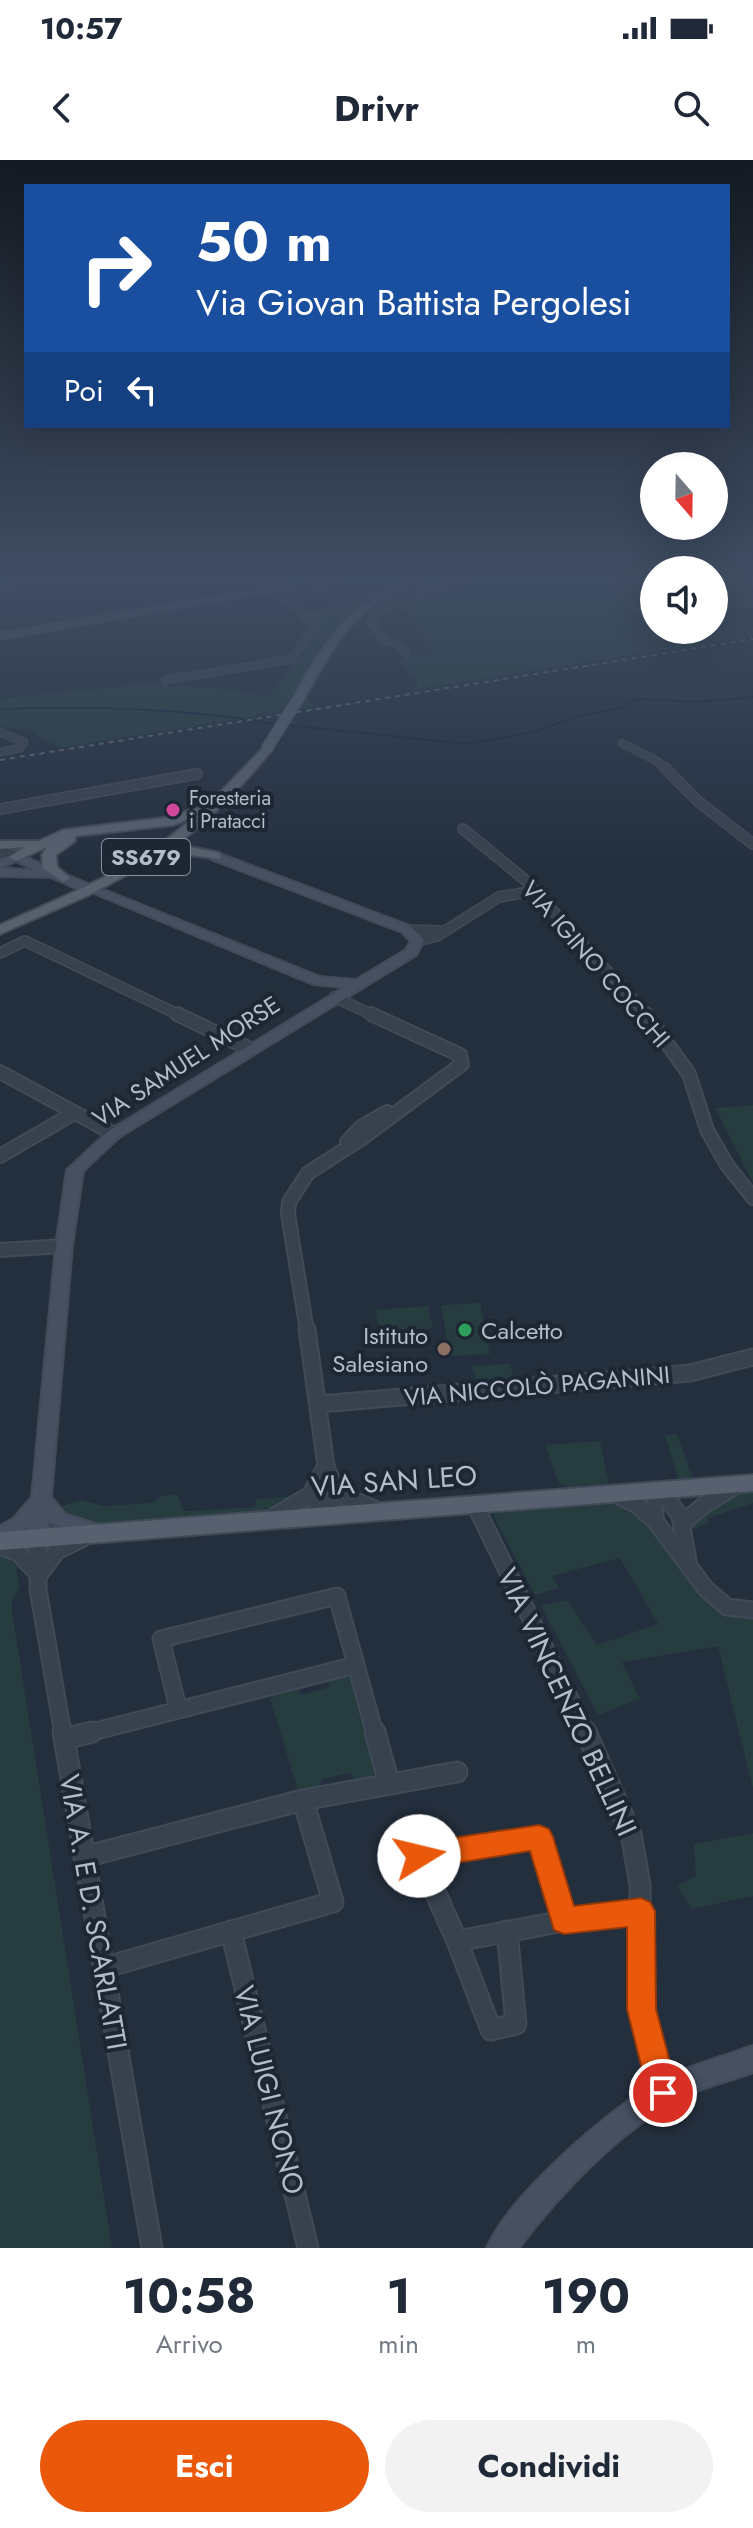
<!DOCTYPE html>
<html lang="it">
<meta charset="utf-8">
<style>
:root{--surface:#fff;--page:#f2f2f3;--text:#1f2937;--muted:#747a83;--accent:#ea580c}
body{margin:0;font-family:Jost,sans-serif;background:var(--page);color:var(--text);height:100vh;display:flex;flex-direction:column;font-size:30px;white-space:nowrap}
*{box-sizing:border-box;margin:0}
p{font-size:26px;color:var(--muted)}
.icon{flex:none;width:44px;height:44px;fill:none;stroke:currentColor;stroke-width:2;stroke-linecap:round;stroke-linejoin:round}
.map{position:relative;height:2088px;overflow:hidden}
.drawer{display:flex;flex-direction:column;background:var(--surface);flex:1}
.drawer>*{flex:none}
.hud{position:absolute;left:24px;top:24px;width:706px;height:244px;border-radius:0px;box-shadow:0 8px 32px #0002;background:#1a4fa0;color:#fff;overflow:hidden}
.needle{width:52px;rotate:160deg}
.fabs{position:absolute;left:640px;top:292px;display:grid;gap:16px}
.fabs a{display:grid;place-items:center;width:88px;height:88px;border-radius:50%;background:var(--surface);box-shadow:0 8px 32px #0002;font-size:40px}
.pin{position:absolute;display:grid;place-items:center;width:68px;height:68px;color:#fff;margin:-34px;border:4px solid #fff;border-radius:50%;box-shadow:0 2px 8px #0007}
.me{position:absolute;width:88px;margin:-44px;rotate:81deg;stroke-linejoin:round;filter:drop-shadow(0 0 6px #0008)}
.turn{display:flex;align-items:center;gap:28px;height:168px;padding:0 40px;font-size:36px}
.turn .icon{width:104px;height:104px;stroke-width:2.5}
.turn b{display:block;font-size:56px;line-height:68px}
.then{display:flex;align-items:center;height:76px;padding:0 40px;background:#0003;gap:16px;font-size:30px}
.eta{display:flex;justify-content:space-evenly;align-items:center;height:136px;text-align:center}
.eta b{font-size:48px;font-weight:700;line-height:56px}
.button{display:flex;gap:16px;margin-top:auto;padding:16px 40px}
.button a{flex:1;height:92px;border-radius:48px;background:var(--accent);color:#fff;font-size:32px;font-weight:700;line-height:92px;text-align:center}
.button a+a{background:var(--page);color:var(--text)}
.status{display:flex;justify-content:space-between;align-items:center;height:56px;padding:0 40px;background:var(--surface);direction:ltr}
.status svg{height:22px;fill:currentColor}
header{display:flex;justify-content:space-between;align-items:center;height:104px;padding:0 40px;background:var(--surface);font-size:36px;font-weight:700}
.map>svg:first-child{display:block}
.green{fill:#263c3f}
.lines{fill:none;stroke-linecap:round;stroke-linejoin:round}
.stream{stroke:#17263c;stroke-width:2}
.building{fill:#364354}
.street-far4-casing{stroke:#414a57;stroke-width:9}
.street-far3-casing{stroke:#414a57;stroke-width:12}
.street-far2-casing{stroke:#414a57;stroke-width:16}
.street-far1-casing{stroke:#414a57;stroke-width:19}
.street-casing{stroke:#414a57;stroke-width:23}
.secondary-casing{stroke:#414a57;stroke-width:4}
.primary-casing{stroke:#414a57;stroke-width:4}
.street-far4{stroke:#38414e;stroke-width:7}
.street-far3{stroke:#38414e;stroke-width:9}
.street-far2{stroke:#38414e;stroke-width:12}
.street-far1{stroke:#38414e;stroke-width:15}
.street{stroke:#38414e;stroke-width:19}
.secondary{fill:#465061;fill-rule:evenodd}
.primary{fill:#56606e;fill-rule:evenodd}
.rail{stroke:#5a6575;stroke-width:2;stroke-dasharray:5 5;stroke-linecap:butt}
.primary-bridge-casing{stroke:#414a57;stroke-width:13;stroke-linecap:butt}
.primary-bridge{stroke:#56606e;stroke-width:11}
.route{fill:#ea580c;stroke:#983908;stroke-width:2}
.hotel-dot{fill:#d1479c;stroke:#1d2633;stroke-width:3}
.leisure-dot{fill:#2e9e5b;stroke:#1d2633;stroke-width:3}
.education-dot{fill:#8d6e63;stroke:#1d2633;stroke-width:3}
.labels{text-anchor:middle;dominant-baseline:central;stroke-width:8;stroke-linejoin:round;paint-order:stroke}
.far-poi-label{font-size:20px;fill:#b4bcc9;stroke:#1d2633;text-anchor:start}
.shield{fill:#1d2633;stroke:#878f9c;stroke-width:2}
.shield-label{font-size:22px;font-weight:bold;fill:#b4bcc9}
.street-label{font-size:24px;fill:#b4bcc9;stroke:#1d2633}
.poi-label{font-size:24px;fill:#b4bcc9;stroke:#1d2633;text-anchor:start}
.near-street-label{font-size:28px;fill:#b4bcc9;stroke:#1d2633}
</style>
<div class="status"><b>10:57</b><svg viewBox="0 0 49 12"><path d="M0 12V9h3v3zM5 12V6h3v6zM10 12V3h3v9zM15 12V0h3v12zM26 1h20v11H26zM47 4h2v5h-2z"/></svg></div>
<header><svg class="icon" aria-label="back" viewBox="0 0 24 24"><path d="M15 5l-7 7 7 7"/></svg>Drivr<svg class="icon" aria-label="search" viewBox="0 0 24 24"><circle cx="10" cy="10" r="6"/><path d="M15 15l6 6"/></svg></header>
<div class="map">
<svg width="753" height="2088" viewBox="0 0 753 2088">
<rect width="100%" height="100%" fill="#242f3e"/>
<!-- green -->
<path class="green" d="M 365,416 L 418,416 L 383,431 L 330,422 Z
M 436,416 L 595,416 L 630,436 L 654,432 L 654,448 L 630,436 L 616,438 L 633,449 L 626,454 L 634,460 L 654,458 L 654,470 L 680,470 L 690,476 L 753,468 L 753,476 L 416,529 L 418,518 L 396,500 L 436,494 L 408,452 L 375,456 L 389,439 Z
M 733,418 L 753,428 L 753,439 L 714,443 L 714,421 Z
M 364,442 L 339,464 L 294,533 L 302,533 L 315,547 L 60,588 L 29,571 L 0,566 L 0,539 L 146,524 L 213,528 L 269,536 L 309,486 L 320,464 L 316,460 Z
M 753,945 L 753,1023 L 715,948 Z
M 480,1143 L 490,1194 L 450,1196 L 441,1145 Z
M 428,1146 L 433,1168 L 380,1172 L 375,1150 Z
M 510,1204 L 514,1219 L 476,1221 L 472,1206 Z
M 677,1274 L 693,1318 L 678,1318 L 665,1275 Z
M 600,1281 L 609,1323 L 569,1327 L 559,1324 L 545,1285 Z
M 753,1331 L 753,1343 L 708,1358 L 709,1363 L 690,1370 C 697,1349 732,1334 753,1331 Z
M 177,1334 L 184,1351 L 189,1351 L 255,1347 L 257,1339 L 299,1336 L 273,1351 L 260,1354 L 93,1365 L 80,1363 L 54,1348 L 81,1340 L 103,1346 L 152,1343 L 161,1336 Z
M 614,1344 L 654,1363 L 729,1453 L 753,1457 L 753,1629 L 718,1486 L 622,1502 L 640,1539 L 598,1555 L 541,1446 L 567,1440 L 597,1485 L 658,1464 L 620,1398 L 552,1416 L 559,1428 L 535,1435 L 494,1357 L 494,1353 Z
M 0,1393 L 19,1407 L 16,1410 L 20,1427 L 12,1440 L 12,1451 L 112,2088 L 0,2088 Z
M 342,1516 L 352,1519 L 379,1608 L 373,1618 L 356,1622 L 350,1613 L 323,1619 L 318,1629 L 299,1634 L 270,1538 L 297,1527 L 301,1535 L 329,1527 L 328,1519 Z
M 753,1673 L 753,1736 L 692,1749 L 677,1726 L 696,1716 L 694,1684 Z"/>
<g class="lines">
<!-- stream -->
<path class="stream" d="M 0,549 C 94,546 186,548 279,565
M 286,565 L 467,584 L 534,572 L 569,559 L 622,547 L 639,539 L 697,542 L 753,537"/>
</g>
<!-- building -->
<path class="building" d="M 610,416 L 654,416 L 654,428 L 639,431 Z"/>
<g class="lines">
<!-- street-far4 casing -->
<g class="street-far4-casing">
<path id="street-far4" d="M 96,416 L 152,419 L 183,416
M 738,416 L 753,423
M 313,423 L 346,443
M 0,428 L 86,416
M 624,438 L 646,453
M 383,440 L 387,443 L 421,435 L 469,416
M 387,443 L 370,461 L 385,481 L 397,484 L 407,494
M 714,446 L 753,442
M 310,459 L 355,439 L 371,437
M 165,520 L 292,499 L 315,465 L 276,429
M 0,572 L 24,582 L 20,588 L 0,592
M 622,583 L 657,601 L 666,609"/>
</g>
<!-- street-far3 casing -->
<g class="street-far3-casing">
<path id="street-far3" d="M 664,607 L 699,642 L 753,684
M 0,649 L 197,614
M 463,669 L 524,719 L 648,856
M 0,690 L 16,697
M 408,770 L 440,771
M 417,781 L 437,776 L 499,737 L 535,731
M 0,793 L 25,781 L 181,856
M 334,837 L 375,856"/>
</g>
<!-- street-far2 casing -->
<g class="street-far2-casing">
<path id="street-far2" d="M 177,854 L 250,889
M 646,854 L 689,914 L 707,970 L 727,1005 L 753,1038
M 0,912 L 114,974
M 347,982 L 361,967 L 387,952
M 0,996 L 74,953
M 0,1090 L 64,1086
M 307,1171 L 288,1054 L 289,1042 L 308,1013 L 361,979 L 462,904 L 460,895 L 371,854"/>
</g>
<!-- street-far1 casing -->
<g class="street-far1-casing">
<path id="street-far1" d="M 307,1169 L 326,1306
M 319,1244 L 690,1213 L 753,1197
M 326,1306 L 336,1333 L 326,1356 L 310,1335 Z
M 336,1333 L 373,1348
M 615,1334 L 637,1345 L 656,1362
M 475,1345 L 587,1574
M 275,1356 L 310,1335
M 684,1362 L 704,1345 L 737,1325
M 38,1378 L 38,1429 L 63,1574
M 0,1386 L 18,1393 L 39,1415 L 57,1391 L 82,1379
M 689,1406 L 680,1356 L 661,1330 L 654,1346 L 656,1362 L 706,1429 L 727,1447 L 753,1450
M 178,1548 L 161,1479 L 337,1436 L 356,1505
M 84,1574 L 356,1505 L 375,1574"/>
</g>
<!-- street casing -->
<g class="street-casing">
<path id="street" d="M 63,1572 L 152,2088
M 375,1572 L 389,1623
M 586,1572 L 631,1674 L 640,1725 L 641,1849 L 663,1933
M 64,1579 L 92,1572
M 84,1697 L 303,1640 L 457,1612
M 231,1771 L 308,2088
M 507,1771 L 516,1864 L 491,1870 L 457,1781 L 419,1696 L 539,1677 L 564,1761
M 457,1781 L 564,1761 L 641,1751
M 103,1808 L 333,1742 L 303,1640"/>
</g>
<!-- secondary casing -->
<g class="secondary-casing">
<path id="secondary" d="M 343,416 L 359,416 L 0,479 L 0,473 Z
M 215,692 L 410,766 L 424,780 L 416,795 L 119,977 L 83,1011 L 72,1086 L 51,1337 L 65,1354 L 98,1365 L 101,1371 L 98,1377 L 91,1379 L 49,1362 L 45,1384 L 38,1386 L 31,1384 L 28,1378 L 29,1367 L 0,1384 L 0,1366 L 13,1359 L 32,1337 L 56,1086 L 67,1010 L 109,971 L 345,827 L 313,824 L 94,733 L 96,730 L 104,730 L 320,817 L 356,820 L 406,790 L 411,781 L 402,772 L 211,699 L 211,693 Z
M 16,693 L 88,724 L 90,727 L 88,730 L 80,730 L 51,717 L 0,716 L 0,708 L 37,711 L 16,701 L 0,708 L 0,700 Z
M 753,1886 L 753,1912 C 730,1921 705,1926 683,1937 C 621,1969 560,2033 519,2088 L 487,2088 C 508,2037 612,1946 661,1920 C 690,1905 722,1897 753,1886 Z"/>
</g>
<!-- primary casing -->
<g class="primary-casing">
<path id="primary" d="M 416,416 L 428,416 C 415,425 397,429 383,438 C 345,462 328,498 306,535 L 298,535 L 296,533 C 327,475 353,441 416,416 Z
M 267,584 L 273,588 L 271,591 C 240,628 207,665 165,692 L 190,687 L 220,693 L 220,699 L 190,695 L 149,703 L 89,735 L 0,774 L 0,765 C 67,735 139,707 194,657 L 173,665 L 75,676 L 75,681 L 56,695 L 57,707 L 70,718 L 63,722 L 43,708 L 42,695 L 47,687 L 16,701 L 9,697 L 25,687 L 0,689 L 0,681 L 39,681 L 63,670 L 171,657 L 195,648 L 204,649 Z
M 753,1315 L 753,1331 L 0,1390 L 0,1372 Z"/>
</g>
<!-- street-far4 -->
<use href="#street-far4" class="street-far4"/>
<!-- street-far3 -->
<use href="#street-far3" class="street-far3"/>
<!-- street-far2 -->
<use href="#street-far2" class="street-far2"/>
<!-- street-far1 -->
<use href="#street-far1" class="street-far1"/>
<!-- street -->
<use href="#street" class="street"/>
<!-- secondary -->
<use href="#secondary" class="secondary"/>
<!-- primary -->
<use href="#primary" class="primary"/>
<!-- rail -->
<path class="rail" d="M 0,600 L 753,479"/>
<!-- primary-bridge casing -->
<g class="primary-bridge-casing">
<path id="primary-bridge" d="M 267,588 L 302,533"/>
</g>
<!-- primary-bridge -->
<use href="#primary-bridge" class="primary-bridge"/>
</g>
<!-- sky -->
<linearGradient id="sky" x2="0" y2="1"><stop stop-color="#141a22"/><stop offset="0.59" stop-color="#3f4d63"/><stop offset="1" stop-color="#3f4d63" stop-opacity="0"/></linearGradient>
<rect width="753" height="708" fill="url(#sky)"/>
<!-- route -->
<path class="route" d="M 539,1665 L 549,1669 L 553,1677 L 574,1746 L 641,1738 L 650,1742 L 655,1751 L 656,1849 L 678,1933 L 674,1944 L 663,1949 L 652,1944 L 648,1933 L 627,1849 L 627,1767 L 564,1774 L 554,1770 L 530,1691 L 419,1709 L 409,1705 L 405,1696 L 409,1687 L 419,1683 Z"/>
<!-- markers -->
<circle class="hotel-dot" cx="173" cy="650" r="8"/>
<circle class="leisure-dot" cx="465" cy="1170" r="8"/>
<circle class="education-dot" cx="444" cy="1189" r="8"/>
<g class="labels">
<!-- far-poi labels -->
<g class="far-poi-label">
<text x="189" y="638">Foresteria<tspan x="189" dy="23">i Pratacci</tspan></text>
</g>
<!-- shield labels -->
<rect class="shield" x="102" y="679" width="88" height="36" rx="6"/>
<g class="shield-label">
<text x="146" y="697">SS679</text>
</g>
<!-- street labels -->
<g class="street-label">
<text transform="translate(596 804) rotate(49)">VIA IGINO COCCHI</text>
<text transform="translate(186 901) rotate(-33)">VIA SAMUEL MORSE</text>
<text transform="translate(537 1226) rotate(-5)">VIA NICCOLÒ PAGANINI</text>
</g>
<!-- poi labels -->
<g class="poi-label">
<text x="481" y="1170">Calcetto</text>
<text x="428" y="1175" text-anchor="end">Istituto<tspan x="428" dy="28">Salesiano</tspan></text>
</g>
<!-- near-street labels -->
<g class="near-street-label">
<text transform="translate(394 1321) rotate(-4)">VIA SAN LEO</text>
<text transform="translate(567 1542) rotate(65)">VIA VINCENZO BELLINI</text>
<text transform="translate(93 1752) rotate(80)">VIA A. E D. SCARLATTI</text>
<text transform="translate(269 1930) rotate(76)">VIA LUIGI NONO</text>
</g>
</g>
</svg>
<div class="fabs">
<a><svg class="needle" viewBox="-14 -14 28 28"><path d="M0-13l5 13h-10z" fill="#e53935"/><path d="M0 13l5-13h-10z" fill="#747a83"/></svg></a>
<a><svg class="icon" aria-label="sound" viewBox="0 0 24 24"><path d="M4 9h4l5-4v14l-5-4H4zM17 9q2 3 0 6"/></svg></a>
</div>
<div class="pin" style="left:663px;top:1933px;background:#d93025"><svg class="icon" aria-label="arrive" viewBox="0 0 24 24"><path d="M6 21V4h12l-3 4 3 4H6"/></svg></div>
<svg class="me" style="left:419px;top:1696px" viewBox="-20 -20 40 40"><circle r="19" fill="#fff"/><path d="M0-13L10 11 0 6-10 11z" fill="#ea580c"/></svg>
<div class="hud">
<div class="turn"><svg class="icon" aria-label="right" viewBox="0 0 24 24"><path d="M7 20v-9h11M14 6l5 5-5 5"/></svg><div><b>50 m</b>Via Giovan Battista Pergolesi</div></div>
<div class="then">Poi<svg class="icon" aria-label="left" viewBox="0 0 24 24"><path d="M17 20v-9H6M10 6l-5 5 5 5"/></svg></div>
</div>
</div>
<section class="drawer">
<div class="eta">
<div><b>10:58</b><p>Arrivo</p></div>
<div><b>1</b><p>min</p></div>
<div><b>190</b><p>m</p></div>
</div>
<div class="button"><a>Esci</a><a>Condividi</a></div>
</section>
